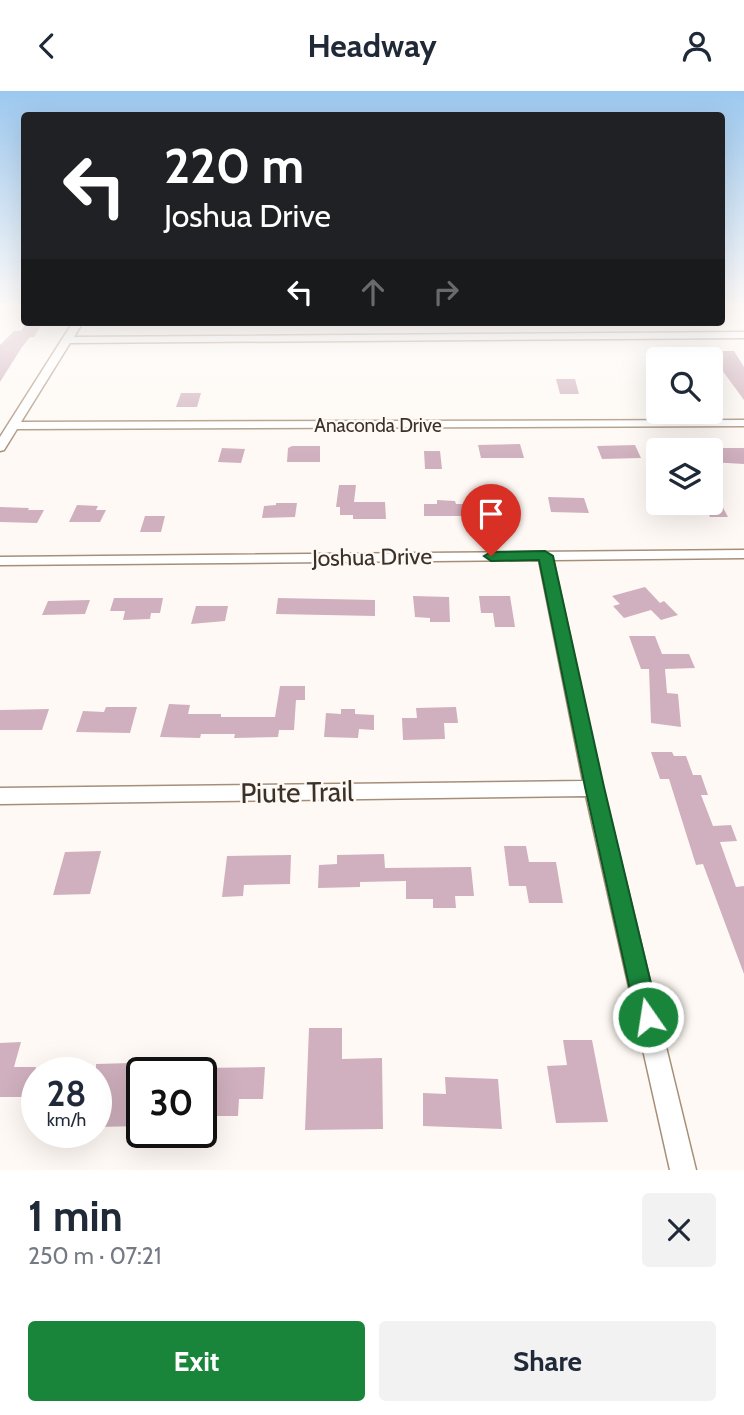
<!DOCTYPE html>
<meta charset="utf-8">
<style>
:root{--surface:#fff;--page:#f2f2f3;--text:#1f2937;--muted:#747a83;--accent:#18853b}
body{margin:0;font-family:Cabin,sans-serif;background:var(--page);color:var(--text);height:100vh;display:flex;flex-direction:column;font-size:26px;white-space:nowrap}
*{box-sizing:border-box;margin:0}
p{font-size:23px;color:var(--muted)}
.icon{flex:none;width:38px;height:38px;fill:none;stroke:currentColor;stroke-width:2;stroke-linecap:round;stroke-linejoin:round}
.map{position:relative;height:1079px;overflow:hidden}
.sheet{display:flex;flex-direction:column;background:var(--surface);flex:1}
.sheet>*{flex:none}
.banner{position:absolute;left:21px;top:21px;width:704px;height:214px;border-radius:7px;box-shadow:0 7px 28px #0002;background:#202124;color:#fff;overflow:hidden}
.tools{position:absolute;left:646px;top:256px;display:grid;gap:14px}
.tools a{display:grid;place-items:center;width:77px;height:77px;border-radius:7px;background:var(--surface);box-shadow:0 7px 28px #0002;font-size:35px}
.speed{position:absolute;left:21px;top:966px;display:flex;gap:14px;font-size:35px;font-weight:700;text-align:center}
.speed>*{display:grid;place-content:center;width:91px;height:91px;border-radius:50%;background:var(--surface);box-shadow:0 7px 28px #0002;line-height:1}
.speed small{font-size:18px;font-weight:400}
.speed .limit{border:4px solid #111;border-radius:10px;background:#fff;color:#111}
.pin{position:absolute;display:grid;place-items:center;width:60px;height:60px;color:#fff;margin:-72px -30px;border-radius:50% 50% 50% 0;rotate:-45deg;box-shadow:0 0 7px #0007}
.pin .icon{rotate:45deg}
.me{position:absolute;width:77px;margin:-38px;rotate:347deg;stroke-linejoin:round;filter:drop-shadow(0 0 5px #0008)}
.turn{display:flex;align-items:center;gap:24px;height:147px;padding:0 28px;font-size:32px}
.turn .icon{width:91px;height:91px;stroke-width:2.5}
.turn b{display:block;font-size:49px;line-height:60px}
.lanes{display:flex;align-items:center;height:66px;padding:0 28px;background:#0003;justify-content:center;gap:35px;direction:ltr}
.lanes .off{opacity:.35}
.round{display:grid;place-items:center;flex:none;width:74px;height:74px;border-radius:7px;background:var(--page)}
.head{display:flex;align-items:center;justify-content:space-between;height:119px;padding:0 28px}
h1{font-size:42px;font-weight:700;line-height:52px}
.primary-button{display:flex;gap:14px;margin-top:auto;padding:14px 28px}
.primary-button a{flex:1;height:80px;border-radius:7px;background:var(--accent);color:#fff;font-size:28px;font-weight:700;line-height:80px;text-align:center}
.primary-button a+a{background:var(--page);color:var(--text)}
header{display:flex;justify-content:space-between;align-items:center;height:91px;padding:0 28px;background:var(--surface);font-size:32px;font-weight:700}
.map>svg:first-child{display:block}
.building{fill:#d0b0be}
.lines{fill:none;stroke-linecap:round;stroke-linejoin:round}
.minor-casing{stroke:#a68f79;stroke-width:3}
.minor{fill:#fff;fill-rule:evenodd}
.route{fill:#18853b;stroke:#105626;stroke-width:2}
.labels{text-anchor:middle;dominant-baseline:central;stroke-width:5;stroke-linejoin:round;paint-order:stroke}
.far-street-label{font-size:19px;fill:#3a3128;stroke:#fef9f4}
.street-label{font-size:23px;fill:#3a3128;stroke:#fef9f4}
.near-street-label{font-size:28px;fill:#3a3128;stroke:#fef9f4}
</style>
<header><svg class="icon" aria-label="back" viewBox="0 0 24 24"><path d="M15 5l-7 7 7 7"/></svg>Headway<svg class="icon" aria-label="person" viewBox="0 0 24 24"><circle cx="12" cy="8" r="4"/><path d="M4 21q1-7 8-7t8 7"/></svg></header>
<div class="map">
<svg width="744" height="1079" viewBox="0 0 744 1079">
<rect width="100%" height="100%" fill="#fef9f4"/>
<!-- building -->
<path class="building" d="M 27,231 L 43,231 L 34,246 L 30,246 L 22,256 L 0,291 L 0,254 L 14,240 L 21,240 Z
M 708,260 L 734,260 L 744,276 L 744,309 Z
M 556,288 L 575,288 L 579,303 L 560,303 Z
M 181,302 L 201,302 L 197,316 L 176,316 Z
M 520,353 L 524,367 L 481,367 L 478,354 Z
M 635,354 L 641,367 L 602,368 L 597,355 Z
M 292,355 L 320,355 L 320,371 L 287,371 L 288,357 Z
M 222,357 L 245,358 L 241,372 L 218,371 Z
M 710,357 L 744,357 L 744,373 L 710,371 Z
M 424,360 L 440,360 L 442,378 L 425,378 Z
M 710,392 L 728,426 L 710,426 L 703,411 L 710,411 Z
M 339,394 L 356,394 L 354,411 L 385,411 L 386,428 L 353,428 L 353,424 L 340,424 L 340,416 L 336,416 Z
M 508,406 L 509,411 L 516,410 L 520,424 L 489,424 L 485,407 Z
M 548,406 L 584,407 L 589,422 L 551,421 Z
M 437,409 L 455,410 L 456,413 L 465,413 L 465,425 L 424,425 L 424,413 L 437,413 Z
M 276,412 L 297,412 L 295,426 L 262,427 L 264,415 L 276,414 Z
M 77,414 L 98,415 L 96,419 L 106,419 L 100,431 L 69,431 Z
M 0,416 L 29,417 L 28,419 L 44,419 L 37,432 L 0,431 Z
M 145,425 L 165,425 L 161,441 L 140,441 Z
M 645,496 L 660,512 L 664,510 L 678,524 L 661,529 L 651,519 L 624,527 L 613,515 L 620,513 L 612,505 Z
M 413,505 L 449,506 L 450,531 L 430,531 L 430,527 L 415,526 Z
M 479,505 L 510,505 L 515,536 L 495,536 L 493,522 L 481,522 Z
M 114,507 L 163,507 L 160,522 L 151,522 L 150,528 L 123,529 L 125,520 L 110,520 Z
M 278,507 L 375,509 L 375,525 L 276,523 Z
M 90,509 L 85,523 L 42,524 L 48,510 Z
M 196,515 L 228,515 L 225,530 L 191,533 Z
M 629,545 L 655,545 L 662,563 L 689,563 L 695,577 L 665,578 L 667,602 L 678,603 L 681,636 L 651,632 L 649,578 L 641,578 Z
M 280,595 L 305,595 L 305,609 L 296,609 L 294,639 L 279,639 L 278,646 L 234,647 L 235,643 L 201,643 L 200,647 L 160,646 L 169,613 L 190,614 L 188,623 L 221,623 L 221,626 L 275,626 Z
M 106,616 L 137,616 L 130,642 L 76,641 L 83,620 L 104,621 Z
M 456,616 L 458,632 L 444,632 L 445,648 L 403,649 L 402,627 L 417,627 L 416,617 Z
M 49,618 L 42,639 L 0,639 L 0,619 Z
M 341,618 L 355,618 L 355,623 L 374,624 L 374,639 L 359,638 L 358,647 L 324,646 L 326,622 L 341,623 Z
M 651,661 L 672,661 L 674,665 L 686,665 L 693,684 L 701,684 L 708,704 L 701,704 L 713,735 L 731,734 L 737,750 L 720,751 L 736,796 L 744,795 L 744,883 L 703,773 L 696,774 L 669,688 L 660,688 Z
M 504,755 L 526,755 L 529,771 L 556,771 L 563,812 L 529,812 L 526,795 L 509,795 Z
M 101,760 L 90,803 L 53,804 L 65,761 Z
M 384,763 L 385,777 L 471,776 L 474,805 L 455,805 L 456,817 L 433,817 L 433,808 L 406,808 L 406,790 L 360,791 L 360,796 L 318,797 L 319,774 L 337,773 L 337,764 Z
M 291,764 L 290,793 L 244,794 L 243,805 L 222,806 L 227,765 Z
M 309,937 L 342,937 L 342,968 L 382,967 L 383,1038 L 305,1039 Z
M 563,949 L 592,949 L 608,1031 L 556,1032 L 547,975 L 567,974 Z
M 21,951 L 14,976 L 36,976 L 28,1006 L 0,1006 L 0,952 Z
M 131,972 L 129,986 L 142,985 L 142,1035 L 96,1036 L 96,973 Z
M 265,976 L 263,1008 L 239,1008 L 238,1025 L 201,1025 L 201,977 Z
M 445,986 L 498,988 L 502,1038 L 423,1035 L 423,1002 L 446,1003 Z"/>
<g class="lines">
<!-- minor casing -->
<g class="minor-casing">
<path id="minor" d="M 73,231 L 83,231 L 74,246 L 744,241 L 744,247 L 70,252 L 21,331 L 744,329 L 744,335 L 17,338 L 4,359 L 0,360 L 0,346 Z
M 744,459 L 744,467 L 553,469 L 603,697 L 696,1079 L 670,1079 L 586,705 L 0,713 L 0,697 L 583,690 L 539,469 L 0,474 L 0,466 Z"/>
</g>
<!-- minor -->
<use href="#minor" class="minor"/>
</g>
<!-- sky -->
<linearGradient id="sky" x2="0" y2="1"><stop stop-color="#9cc8ef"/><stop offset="0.59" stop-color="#fffcfa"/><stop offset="1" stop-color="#fffcfa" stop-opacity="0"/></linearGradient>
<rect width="744" height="364" fill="url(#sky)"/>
<!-- route -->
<path class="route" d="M 545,460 L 553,465 L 604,696 L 659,926 L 656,934 L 648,938 L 639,934 L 636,926 L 585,696 L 539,469 L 491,470 L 484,465 L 491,461 Z"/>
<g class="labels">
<!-- far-street labels -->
<g class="far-street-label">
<text x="378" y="334">Anaconda Drive</text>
</g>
<!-- street labels -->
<g class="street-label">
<text transform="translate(372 466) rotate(-1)">Joshua Drive</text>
</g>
<!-- near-street labels -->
<g class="near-street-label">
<text transform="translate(297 701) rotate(-1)">Piute Trail</text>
</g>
</g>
</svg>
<div class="tools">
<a><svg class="icon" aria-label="search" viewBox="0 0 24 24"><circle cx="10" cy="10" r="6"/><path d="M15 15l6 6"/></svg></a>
<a><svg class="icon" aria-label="layers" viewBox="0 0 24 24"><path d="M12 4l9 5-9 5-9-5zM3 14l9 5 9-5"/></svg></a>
</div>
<div class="speed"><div>28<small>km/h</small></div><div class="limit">30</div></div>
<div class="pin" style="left:491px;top:465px;background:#d93025"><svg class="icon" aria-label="arrive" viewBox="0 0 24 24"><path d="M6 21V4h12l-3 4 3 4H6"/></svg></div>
<svg class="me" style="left:648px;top:926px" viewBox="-20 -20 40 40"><circle r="17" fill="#18853b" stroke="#fff" stroke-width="3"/><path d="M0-11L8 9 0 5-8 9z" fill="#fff"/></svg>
<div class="banner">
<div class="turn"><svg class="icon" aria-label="left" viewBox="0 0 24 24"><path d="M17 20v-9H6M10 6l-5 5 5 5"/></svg><div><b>220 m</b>Joshua Drive</div></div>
<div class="lanes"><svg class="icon" aria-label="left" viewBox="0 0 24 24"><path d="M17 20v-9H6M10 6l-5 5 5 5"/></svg><svg class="icon off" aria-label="ahead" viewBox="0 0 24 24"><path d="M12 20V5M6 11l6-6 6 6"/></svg><svg class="icon off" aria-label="right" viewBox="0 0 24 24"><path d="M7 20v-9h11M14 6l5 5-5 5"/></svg></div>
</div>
</div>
<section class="sheet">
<div class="head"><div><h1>1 min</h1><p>250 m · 07:21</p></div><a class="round"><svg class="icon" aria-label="close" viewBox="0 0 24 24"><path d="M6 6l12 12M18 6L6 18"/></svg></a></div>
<div class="primary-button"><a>Exit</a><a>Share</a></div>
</section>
